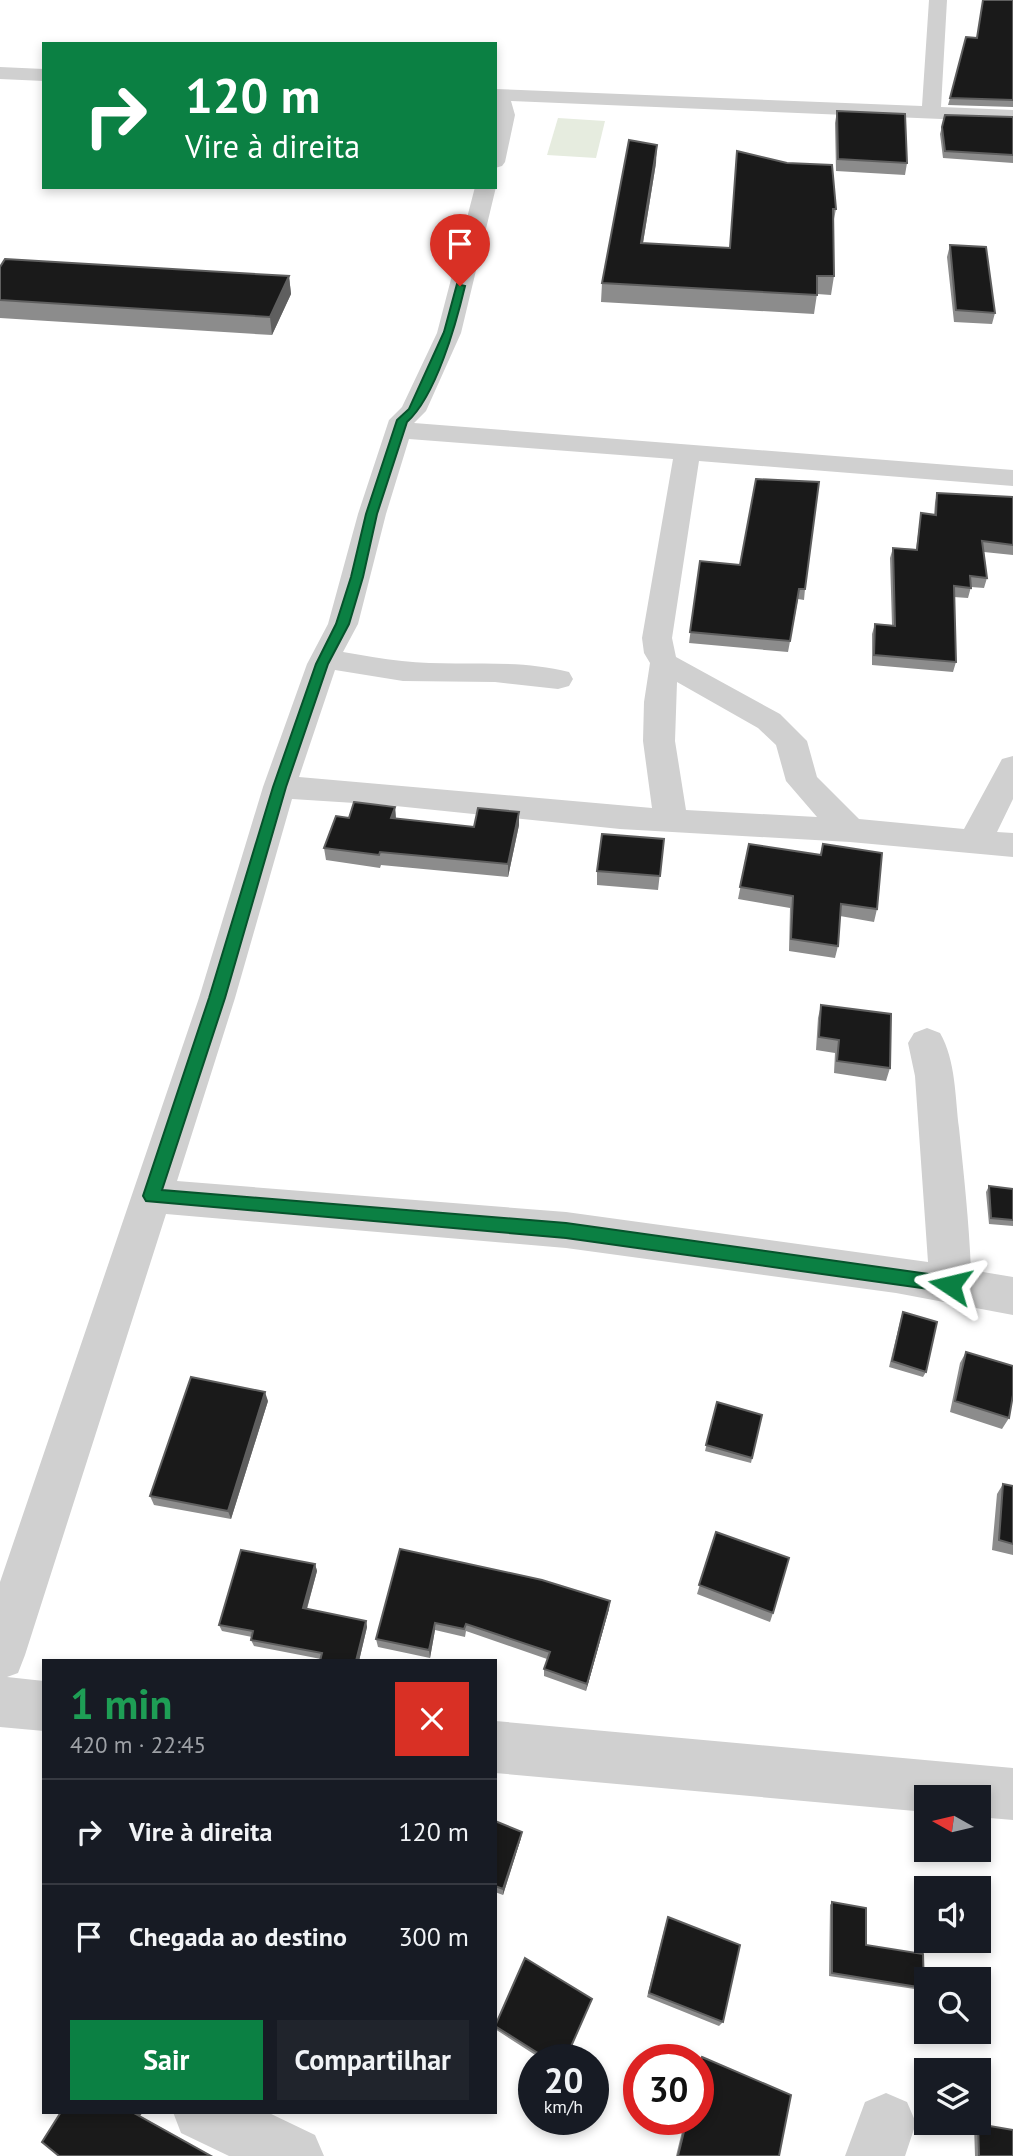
<!DOCTYPE html>
<html lang="pt">
<meta charset="utf-8">
<style>
:root{--surface:#171b24;--page:#20242c;--text:#f1f3f6;--muted:#9ea1a6;--line:#363941;--accent:#0b8043}
body{margin:0;font-family:"PT Sans",sans-serif;background:var(--page);color:var(--text);height:100vh;display:flex;flex-direction:column;font-size:26px;white-space:nowrap}
*{box-sizing:border-box;margin:0}
p{font-size:23px;color:var(--muted)}
.icon{flex:none;width:38px;height:38px;fill:none;stroke:currentColor;stroke-width:2;stroke-linecap:round;stroke-linejoin:round}
.map{position:relative;flex:1;overflow:hidden}
.drawer{position:absolute;left:42px;top:1659px;width:455px;height:455px;display:flex;flex-direction:column;background:var(--surface);border-radius:0px;box-shadow:0 4px 10px #0003}
.drawer>*{flex:none}
.banner{position:absolute;left:42px;top:42px;width:455px;height:147px;border-radius:0px;box-shadow:0 4px 10px #0003;background:#0b8043;color:#fff;overflow:hidden}
.needle{width:46px;rotate:278deg}
.controls{position:absolute;left:914px;top:1785px;display:grid;gap:14px}
.controls a{display:grid;place-items:center;width:77px;height:77px;border-radius:0px;background:var(--surface);box-shadow:0 4px 10px #0003;font-size:35px}
.speed{position:absolute;left:518px;top:2044px;display:flex;gap:14px;font-size:35px;font-weight:700;text-align:center}
.speed>*{display:grid;place-content:center;width:91px;height:91px;border-radius:50%;background:var(--surface);box-shadow:0 4px 10px #0003;line-height:1}
.speed small{font-size:18px;font-weight:400}
.speed .limit{border:10px solid #d22;background:#fff;color:#111}
.pin{position:absolute;display:grid;place-items:center;width:60px;height:60px;color:#fff;margin:-72px -30px;border-radius:50% 50% 50% 0;rotate:-45deg;box-shadow:0 0 7px #0007}
.pin .icon{rotate:45deg}
.me{position:absolute;width:77px;margin:-38px;rotate:280deg;stroke-linejoin:round;filter:drop-shadow(0 0 5px #0008)}
.turn{display:flex;align-items:center;gap:24px;height:147px;padding:0 28px;font-size:32px}
.turn .icon{width:91px;height:91px;stroke-width:2.5}
.turn b{display:block;font-size:49px;line-height:60px}
.round{display:grid;place-items:center;flex:none;width:74px;height:74px;border-radius:0px;background:var(--page)}
.headline{display:flex;align-items:center;justify-content:space-between;height:119px;padding:0 28px}
h1{font-size:42px;font-weight:600;line-height:52px;color:#1e9e55}
.cta{display:flex;gap:14px;margin-top:auto;padding:14px 28px}
.cta a{flex:1;height:80px;border-radius:0px;background:var(--accent);color:#fff;font-size:28px;font-weight:600;line-height:80px;text-align:center}
.cta a+a{background:var(--page);color:var(--text)}
ul{padding:0;list-style:none}
li{display:flex;align-items:center;gap:21px;height:105px;padding:0 28px;border-top:2px solid var(--line)}
li div{flex:1}
li b{display:block;font-size:26px}
li em{font-style:normal}
.map>svg:first-child{display:block}
.green{fill:#e6ecdf}
.lines{fill:none;stroke-linecap:round;stroke-linejoin:round}
.street{fill:#d0d0d0;fill-rule:evenodd}
.wall{fill:#8c8c8c}
.shaded-wall{fill:#5f5f5f}
.building{fill:#1a1a1a;stroke:#5f5f5f;stroke-width:2}
.route{fill:#0b8043;stroke:#07532c;stroke-width:2}
</style>
<div class="map">
<svg width="1013" height="2156" viewBox="0 0 1013 2156">
<rect width="100%" height="100%" fill="#fff"/>
<!-- green -->
<path class="green" d="M 558,118 L 605,121 L 596,158 L 547,155 Z"/>
<g class="lines">
<!-- street -->
<path class="street" d="M 929,0 L 947,0 L 941,107 L 1013,110 L 1013,122 L 511,101 L 515,115 L 505,162 L 502,166 L 495,168 L 495,89 L 922,106 Z
M 0,67 L 44,69 L 44,81 L 0,79 Z
M 495,185 L 496,187 L 461,333 L 426,411 L 414,423 L 1013,470 L 1013,486 L 699,461 L 672,638 L 676,657 L 780,714 L 807,741 L 817,777 L 859,819 L 964,829 L 1002,759 L 1013,756 L 1013,799 L 997,832 L 1013,833 L 1013,857 L 850,842 L 620,829 L 386,805 L 292,799 L 235,998 L 177,1181 L 566,1212 L 928,1262 L 915,1076 L 908,1043 L 914,1033 L 927,1028 L 940,1033 C 956,1061 955,1097 959,1128 C 964,1176 969,1222 971,1270 L 1013,1277 L 1013,1315 L 896,1293 L 566,1248 L 166,1214 L 25,1655 L 18,1673 L 7,1677 L 44,1681 L 44,1731 L 0,1727 L 0,1582 L 199,998 L 263,787 L 307,664 L 328,624 L 358,514 L 389,420 L 402,407 L 437,333 L 475,187 ZM 409,439 L 673,459 L 642,638 L 644,653 L 650,663 L 644,702 L 643,741 L 652,808 L 299,777 L 335,670 L 403,681 L 495,682 L 558,689 L 569,686 L 573,679 L 569,672 C 514,658 458,667 402,661 C 382,659 363,655 343,652 L 358,624 L 386,514 ZM 677,682 L 758,728 L 776,745 L 786,781 L 817,817 L 686,810 L 675,741 Z
M 495,1721 L 1013,1768 L 1013,1820 L 978,1817 L 978,1797 L 926,1797 L 926,1812 L 495,1773 Z
M 886,2093 L 907,2102 L 916,2123 L 905,2156 L 845,2156 L 865,2102 Z
M 173,2112 L 267,2112 L 315,2135 L 324,2156 L 229,2156 L 181,2133 Z"/>
</g>
<!-- wall -->
<path class="wall" d="M 1013,0 L 1013,107 L 948,105 L 950,98 L 976,38 Z
M 837,111 L 907,163 L 905,175 L 836,171 L 835,123 Z
M 945,115 L 1013,117 L 1013,163 L 943,158 L 940,134 Z
M 737,151 L 836,209 L 833,224 L 834,276 L 831,295 L 817,294 L 814,314 L 601,302 L 602,283 L 656,163 L 643,243 L 730,248 Z
M 950,245 L 995,313 L 992,324 L 954,322 L 947,257 Z
M 0,267 L 289,276 L 291,294 L 272,335 L 0,318 Z
M 937,493 L 1013,497 L 1013,555 L 984,552 L 987,578 L 984,588 L 971,587 L 968,598 L 954,597 L 956,662 L 953,672 L 872,665 L 872,634 L 875,624 L 892,625 L 890,558 L 893,548 L 916,549 L 921,513 L 934,515 L 935,503 Z
M 700,561 L 805,589 L 804,600 L 798,599 L 788,652 L 689,643 Z
M 395,807 L 396,819 L 474,827 L 519,825 L 508,877 L 381,865 L 380,868 L 326,860 L 324,848 Z
M 664,839 L 658,890 L 597,885 L 597,871 Z
M 749,844 L 820,855 L 823,844 L 877,909 L 874,922 L 840,916 L 838,946 L 835,958 L 789,951 L 790,908 L 738,899 Z
M 821,1005 L 890,1068 L 886,1081 L 834,1073 L 835,1053 L 816,1050 L 818,1018 Z
M 989,1186 L 1013,1189 L 1013,1226 L 989,1224 L 986,1192 Z
M 903,1312 L 926,1372 L 923,1377 L 889,1367 L 901,1318 Z
M 966,1352 L 1009,1418 L 1002,1429 L 950,1412 L 960,1363 Z
M 268,1401 L 231,1519 L 154,1505 L 150,1496 Z
M 717,1402 L 762,1415 L 751,1463 L 705,1451 Z
M 1003,1484 L 1013,1486 L 1013,1555 L 992,1550 L 997,1494 Z
M 716,1532 L 773,1613 L 770,1622 L 697,1594 Z
M 400,1549 L 609,1609 L 586,1691 L 544,1676 L 544,1669 L 547,1659 L 466,1631 L 465,1637 L 435,1630 L 430,1658 L 378,1647 L 376,1639 Z
M 315,1564 L 317,1571 L 307,1609 L 366,1621 L 367,1627 L 359,1661 L 320,1661 L 321,1659 L 254,1646 L 251,1640 L 252,1637 L 222,1631 L 219,1625 Z
M 495,1821 L 521,1838 L 503,1895 L 495,1892 Z
M 832,1902 L 866,1945 L 924,1988 L 921,1990 L 829,1976 L 830,1905 Z
M 668,1917 L 723,2022 L 719,2026 L 647,1997 L 666,1923 Z
M 495,2024 L 565,2060 L 543,2060 L 495,2029 Z
M 702,2057 L 779,2156 L 676,2156 L 685,2119 L 698,2119 L 698,2061 Z
M 978,2124 L 1013,2156 L 975,2156 L 974,2125 Z"/>
<!-- shaded-wall -->
<path class="shaded-wall" d="M 657,145 L 656,163 L 640,261 L 641,243 Z
M 289,276 L 291,294 L 272,335 L 270,317 Z
M 395,807 L 396,820 L 391,818 Z
M 519,812 L 519,825 L 508,877 L 508,864 Z
M 265,1392 L 268,1401 L 231,1519 L 228,1511 Z
M 315,1564 L 317,1571 L 305,1615 L 303,1608 Z
M 610,1601 L 609,1609 L 586,1691 L 587,1684 Z
M 366,1621 L 367,1627 L 359,1661 L 356,1661 Z
M 435,1623 L 435,1630 L 430,1658 L 429,1650 Z
M 522,1832 L 521,1838 L 503,1895 L 503,1889 Z
M 135,2112 L 143,2112 L 140,2116 L 212,2156 L 134,2113 Z"/>
<!-- building -->
<path class="building" d="M 983,0 L 1013,0 L 1013,100 L 950,98 L 966,37 L 977,38 Z
M 837,111 L 905,114 L 907,163 L 838,159 Z
M 945,115 L 1013,117 L 1013,155 L 945,151 L 942,127 Z
M 629,140 L 657,145 L 641,243 L 730,248 L 737,151 L 787,163 L 832,165 L 836,209 L 833,209 L 834,276 L 817,276 L 817,295 L 602,283 Z
M 950,245 L 986,247 L 995,313 L 956,310 Z
M 5,259 L 289,276 L 270,317 L 0,300 L 0,267 Z
M 756,479 L 819,482 L 805,589 L 799,589 L 790,641 L 690,632 L 700,561 L 740,565 Z
M 937,493 L 1013,497 L 1013,545 L 982,541 L 987,578 L 970,576 L 971,588 L 954,586 L 956,662 L 874,655 L 875,624 L 895,626 L 893,548 L 917,550 L 921,513 L 936,515 Z
M 354,802 L 395,807 L 391,818 L 474,827 L 478,808 L 519,812 L 508,864 L 380,852 L 379,855 L 324,848 L 336,816 L 349,818 Z
M 602,834 L 664,839 L 660,876 L 597,871 Z
M 749,844 L 821,855 L 823,844 L 882,853 L 877,909 L 841,904 L 838,946 L 791,939 L 793,896 L 740,887 Z
M 821,1005 L 891,1014 L 890,1068 L 837,1061 L 839,1040 L 819,1037 Z
M 989,1186 L 1013,1189 L 1013,1220 L 991,1218 Z
M 903,1312 L 937,1322 L 926,1372 L 892,1361 Z
M 966,1352 L 1013,1366 L 1013,1395 L 1009,1418 L 955,1401 Z
M 191,1377 L 265,1392 L 228,1511 L 150,1496 Z
M 717,1402 L 762,1415 L 752,1458 L 706,1445 Z
M 1003,1484 L 1013,1486 L 1013,1544 L 999,1540 Z
M 716,1532 L 789,1558 L 773,1613 L 699,1585 Z
M 400,1549 L 542,1580 L 610,1601 L 587,1684 L 544,1669 L 550,1652 L 466,1624 L 464,1629 L 435,1623 L 429,1650 L 376,1639 Z
M 241,1550 L 315,1564 L 303,1608 L 366,1621 L 356,1661 L 320,1661 L 322,1653 L 251,1640 L 253,1631 L 219,1625 Z
M 495,1821 L 522,1832 L 503,1889 L 495,1886 Z
M 832,1902 L 866,1908 L 866,1945 L 923,1954 L 924,1988 L 832,1973 Z
M 668,1917 L 740,1945 L 723,2022 L 649,1993 Z
M 525,1958 L 592,1999 L 565,2060 L 549,2060 L 495,2026 Z
M 702,2057 L 791,2095 L 779,2156 L 678,2156 L 687,2119 L 698,2119 L 698,2071 Z
M 61,2112 L 135,2112 L 134,2113 L 211,2156 L 59,2156 L 42,2142 Z
M 978,2124 L 1013,2130 L 1013,2156 L 979,2156 Z"/>
<!-- route -->
<path class="route" d="M 457,284 L 465,286 C 456,324 436,396 407,422 L 377,514 L 363,577 L 349,624 L 328,664 L 286,787 L 225,998 L 162,1190 L 566,1223 L 950,1277 L 957,1279 L 959,1285 L 957,1290 L 950,1292 L 566,1238 L 146,1201 L 143,1196 L 209,998 L 273,787 L 316,664 L 336,624 L 351,577 L 366,514 L 397,420 L 409,409 L 444,332 Z"/>
</svg>
<div class="controls">
<a><svg class="needle" viewBox="-14 -14 28 28"><path d="M0-13l5 13h-10z" fill="#e53935"/><path d="M0 13l5-13h-10z" fill="#9ea1a6"/></svg></a>
<a><svg class="icon" aria-label="sound" viewBox="0 0 24 24"><path d="M4 9h4l5-4v14l-5-4H4zM17 9q2 3 0 6"/></svg></a>
<a><svg class="icon" aria-label="search" viewBox="0 0 24 24"><circle cx="10" cy="10" r="6"/><path d="M15 15l6 6"/></svg></a>
<a><svg class="icon" aria-label="layers" viewBox="0 0 24 24"><path d="M12 4l9 5-9 5-9-5zM3 14l9 5 9-5"/></svg></a>
</div>
<div class="speed"><div>20<small>km/h</small></div><div class="limit">30</div></div>
<div class="pin" style="left:460px;top:286px;background:#d93025"><svg class="icon" aria-label="arrive" viewBox="0 0 24 24"><path d="M6 21V4h12l-3 4 3 4H6"/></svg></div>
<svg class="me" style="left:950px;top:1285px" viewBox="-20 -20 40 40"><path d="M0-17L14 15 0 8-14 15z" fill="#0b8043" stroke="#fff" stroke-width="4"/></svg>
<div class="banner">
<div class="turn"><svg class="icon" aria-label="right" viewBox="0 0 24 24"><path d="M7 20v-9h11M14 6l5 5-5 5"/></svg><div><b>120 m</b>Vire à direita</div></div>
</div>
<section class="drawer">
<div class="headline"><div><h1>1 min</h1><p>420 m · 22:45</p></div><a class="round" style="background:#d93025;color:#fff"><svg class="icon" aria-label="close" viewBox="0 0 24 24"><path d="M6 6l12 12M18 6L6 18"/></svg></a></div>
<ul>
<li><svg class="icon" aria-label="right" viewBox="0 0 24 24"><path d="M7 20v-9h11M14 6l5 5-5 5"/></svg><div><b>Vire à direita</b></div><em>120 m</em></li>
<li><svg class="icon" aria-label="arrive" viewBox="0 0 24 24"><path d="M6 21V4h12l-3 4 3 4H6"/></svg><div><b>Chegada ao destino</b></div><em>300 m</em></li>
</ul>
<div class="cta"><a>Sair</a><a>Compartilhar</a></div>
</section>
</div>
